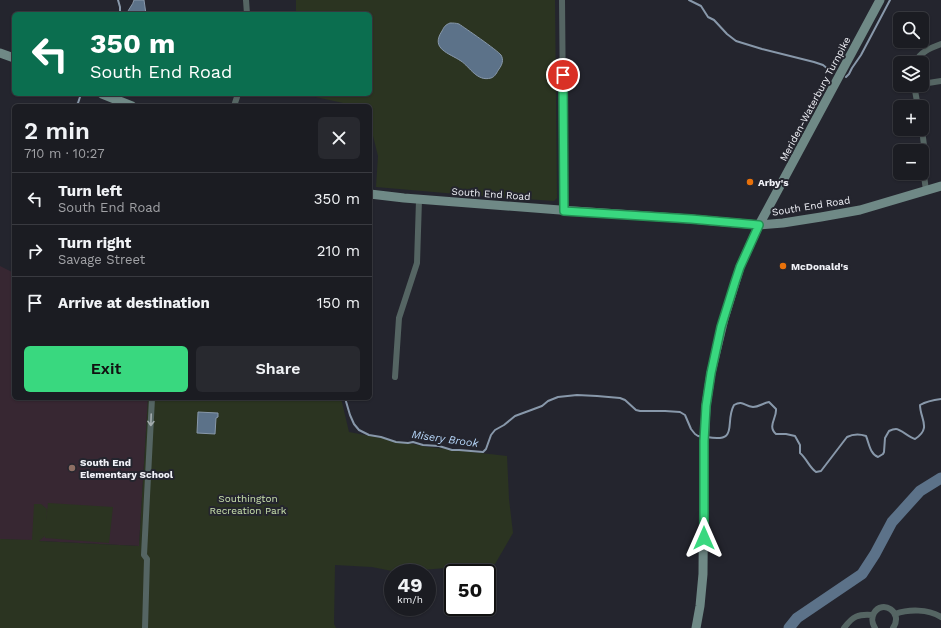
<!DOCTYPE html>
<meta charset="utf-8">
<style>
:root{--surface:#1b1c22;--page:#28292f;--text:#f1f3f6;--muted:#a0a1a5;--line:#393a40;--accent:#39d87f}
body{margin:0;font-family:"Work Sans",sans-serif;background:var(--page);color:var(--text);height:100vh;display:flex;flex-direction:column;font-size:15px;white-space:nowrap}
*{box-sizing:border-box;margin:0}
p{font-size:13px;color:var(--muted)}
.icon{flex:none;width:22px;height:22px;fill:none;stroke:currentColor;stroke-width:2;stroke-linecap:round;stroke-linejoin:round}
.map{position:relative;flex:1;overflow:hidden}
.sheet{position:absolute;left:12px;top:104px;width:360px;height:296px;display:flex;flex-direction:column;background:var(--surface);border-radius:6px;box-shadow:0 1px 3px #0004,0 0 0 1px var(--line)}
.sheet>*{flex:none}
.hud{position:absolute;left:12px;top:12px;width:360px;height:84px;border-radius:6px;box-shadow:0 1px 3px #0004,0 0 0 1px var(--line);background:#0b6e4f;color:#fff;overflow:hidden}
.controls{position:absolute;left:893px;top:12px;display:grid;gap:8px}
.controls a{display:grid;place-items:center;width:36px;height:36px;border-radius:6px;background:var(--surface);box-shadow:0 1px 3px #0004,0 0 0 1px var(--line);font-size:20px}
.speed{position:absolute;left:384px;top:564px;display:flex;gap:8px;font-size:20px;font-weight:700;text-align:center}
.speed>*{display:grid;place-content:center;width:52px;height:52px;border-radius:50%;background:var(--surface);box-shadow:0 1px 3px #0004,0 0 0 1px var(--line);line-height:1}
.speed small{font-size:10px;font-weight:400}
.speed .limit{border:2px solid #111;border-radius:6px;background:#fff;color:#111}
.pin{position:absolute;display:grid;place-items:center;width:34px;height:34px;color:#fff;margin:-17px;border:2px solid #fff;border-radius:50%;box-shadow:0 1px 4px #0007}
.me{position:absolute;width:44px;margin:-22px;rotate:0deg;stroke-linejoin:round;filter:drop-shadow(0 0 3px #0008)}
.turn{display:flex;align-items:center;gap:14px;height:84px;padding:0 12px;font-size:18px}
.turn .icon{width:52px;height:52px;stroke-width:2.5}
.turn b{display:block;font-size:28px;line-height:34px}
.round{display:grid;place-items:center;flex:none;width:42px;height:42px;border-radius:6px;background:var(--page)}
.summary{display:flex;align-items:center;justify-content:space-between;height:68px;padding:0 12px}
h1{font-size:24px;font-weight:600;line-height:30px}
.action{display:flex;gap:8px;margin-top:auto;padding:8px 12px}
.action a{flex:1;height:46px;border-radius:6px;background:var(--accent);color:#111;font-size:16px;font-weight:600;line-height:46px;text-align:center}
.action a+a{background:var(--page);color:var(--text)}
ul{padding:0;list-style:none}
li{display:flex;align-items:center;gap:12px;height:52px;padding:0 12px;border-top:1px solid var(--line)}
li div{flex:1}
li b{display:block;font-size:15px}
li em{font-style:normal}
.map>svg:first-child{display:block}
.education{fill:#372732}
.green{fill:#2b3421}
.water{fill:#5c7289;stroke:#8898aa}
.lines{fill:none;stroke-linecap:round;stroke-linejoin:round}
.stream{stroke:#8898aa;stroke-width:2}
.river{stroke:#5c7289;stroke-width:11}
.street{stroke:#556563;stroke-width:6}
.secondary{stroke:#6f8986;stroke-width:9}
.oneway{stroke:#a2abad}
.route-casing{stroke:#258c53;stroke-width:10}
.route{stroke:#39d87f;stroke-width:7}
.food-dot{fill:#e8710a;stroke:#24252e;stroke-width:1.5}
.education-dot{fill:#8d6e63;stroke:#24252e;stroke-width:1.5}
.labels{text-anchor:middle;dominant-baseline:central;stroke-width:4;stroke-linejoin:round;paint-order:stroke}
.street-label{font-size:10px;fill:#f0f1f7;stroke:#24252e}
.poi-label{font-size:10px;font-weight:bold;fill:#f0f1f7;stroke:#24252e;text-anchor:start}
.park-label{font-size:10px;fill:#c9e1ad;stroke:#24252e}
.water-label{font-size:11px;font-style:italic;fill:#b7d7fa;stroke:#24252e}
</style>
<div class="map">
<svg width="941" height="628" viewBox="0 0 941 628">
<rect width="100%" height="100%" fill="#24252e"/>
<!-- education -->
<path class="education" d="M 0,266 L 14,273 L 14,398 L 148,398 L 139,546 L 0,539 Z"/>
<!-- green -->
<path class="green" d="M 296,0 L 555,0 L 557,198 L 554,201 L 468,195 L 376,187 L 378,156 L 373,136 L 370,134 L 370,106 L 343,106 L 343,103 L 302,94 L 370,94 L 370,14 L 296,14 Z
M 148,398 L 341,398 L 349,432 L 428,447 L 507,456 L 509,499 L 513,533 L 495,564 L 397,572 L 372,567 L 335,565 L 334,624 L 336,628 L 0,628 L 0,539 L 32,540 L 34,504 L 41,504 L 47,509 L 46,521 L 48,503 L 113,507 L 109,543 L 45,538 L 45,536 L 39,541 L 139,546 Z"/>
<!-- water -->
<path class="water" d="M 134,0 L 144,0 L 146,14 L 127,14 C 128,9 133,5 134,0 Z
M 450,23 C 453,23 456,23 459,24 C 465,28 497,50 501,55 C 504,60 502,65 499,69 C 497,72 495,77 491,78 C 477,82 470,67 461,61 C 449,53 430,49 442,31 C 444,27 445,25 450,23 Z
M 198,412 L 218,413 L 218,417 L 216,418 L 215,434 L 197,433 Z"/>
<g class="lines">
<!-- stream -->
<path class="stream" d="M 118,0 L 120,7 L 120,14
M 689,0 L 701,6 L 708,17 L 714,20 L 727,34 L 736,41 L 762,49 L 814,62 L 823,65 L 833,73
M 846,77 L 849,74 L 852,68 L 861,55 L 890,0
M 75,106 L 78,103 L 81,94
M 345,398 L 350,415 L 354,424 L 359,430 L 369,435 L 381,437 L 396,442 L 408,443 L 413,442 L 423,445 L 439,446 L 452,450 L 459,450 L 483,452 L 486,449 L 491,435 L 495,430 L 504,425 L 515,416 L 542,406 L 548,401 L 558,397 L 577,395 L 597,396 L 620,398 L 625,400 L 636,410 L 640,411 L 665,411 L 680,412 L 685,415 L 691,429 L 695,434 L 698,436 L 703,437
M 707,437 C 740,443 724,423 734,405 C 743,400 744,406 753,407 C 759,407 763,403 769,402 L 776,409 C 777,418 767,426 776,434 L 786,434 L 795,436 L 800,445 L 800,453 C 807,459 809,467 816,472 L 821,471 L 847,437 C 853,434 860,434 866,436 C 869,443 870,454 878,457 L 883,454 L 884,452 L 885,438 L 889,431 C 891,430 895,429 896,429 C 900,429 909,437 915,439 C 932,428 920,419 920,405 C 927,401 933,400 941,399"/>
<!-- river -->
<path class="river" d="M 789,628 L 797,618 L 862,574 L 875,554 L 892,522 L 920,491 L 941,478"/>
<!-- street -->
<path class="street" d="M 246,0 L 247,14
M 562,0 L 564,211
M 915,63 C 920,52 930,48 941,44
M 922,84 L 941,81
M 914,85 L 918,107
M 234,106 L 238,94
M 922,129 L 925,154 L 924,176 L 926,190
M 395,377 L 399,318 L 417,263 L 419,200
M 895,614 C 909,609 928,609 941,617
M 145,628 L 147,559 L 144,555 L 152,398
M 844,628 C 853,616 858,614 872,615
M 875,628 C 872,623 871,619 874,613 C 882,599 904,612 893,628"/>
<!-- secondary -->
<path class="secondary" d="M 0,53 L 14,58
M 102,94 L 132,106
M 370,194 L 404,198 L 560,210 L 691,219 L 759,225 L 783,223 L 821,217 L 860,210 L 941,186
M 696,628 L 700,606 L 703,574 L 704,451 L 706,406 L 711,373 L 724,319 L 740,267 L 759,225 L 880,0"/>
</g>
<!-- one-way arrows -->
<defs><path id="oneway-shaft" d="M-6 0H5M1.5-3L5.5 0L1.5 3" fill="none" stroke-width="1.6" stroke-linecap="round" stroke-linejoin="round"/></defs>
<use class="oneway" href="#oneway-shaft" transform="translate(151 420) rotate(92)"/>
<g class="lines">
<!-- route casing -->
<g class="route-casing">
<path id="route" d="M 563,75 L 564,211 L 691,219 L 759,225 L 740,267 L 735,282 L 721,327 L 711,373 L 706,406 L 704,441 L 704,538"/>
</g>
<!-- route -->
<use href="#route" class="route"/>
</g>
<!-- markers -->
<g class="food-dot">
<circle cx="750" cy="182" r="4"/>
<circle cx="783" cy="266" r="4"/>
</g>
<circle class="education-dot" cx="72" cy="468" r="4"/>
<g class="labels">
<!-- street labels -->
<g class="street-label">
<text transform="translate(815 99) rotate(-62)">Meriden-Waterbury Turnpike</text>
<text transform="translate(491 194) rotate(4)">South End Road</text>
<text transform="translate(811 206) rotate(-9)">South End Road</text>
</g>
<!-- poi labels -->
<g class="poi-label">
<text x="758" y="182">Arby's</text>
<text x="791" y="266">McDonald's</text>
<text x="80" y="462">South End<tspan x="80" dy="12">Elementary School</tspan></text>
</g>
<!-- park labels -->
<g class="park-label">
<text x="248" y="498">Southington<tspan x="248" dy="12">Recreation Park</tspan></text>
</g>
<!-- water labels -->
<g class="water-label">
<text transform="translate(445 439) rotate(8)">Misery Brook</text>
</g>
</g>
</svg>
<div class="controls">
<a><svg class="icon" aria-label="search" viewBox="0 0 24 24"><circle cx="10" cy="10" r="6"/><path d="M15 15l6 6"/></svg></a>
<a><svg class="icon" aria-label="layers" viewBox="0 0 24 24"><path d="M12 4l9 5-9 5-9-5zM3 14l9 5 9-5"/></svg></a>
<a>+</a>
<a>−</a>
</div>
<div class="speed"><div>49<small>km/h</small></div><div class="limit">50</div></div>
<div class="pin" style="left:563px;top:75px;background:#d93025"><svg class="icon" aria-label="arrive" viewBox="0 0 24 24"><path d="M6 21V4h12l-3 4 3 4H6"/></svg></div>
<svg class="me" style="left:704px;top:538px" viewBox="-20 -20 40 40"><path d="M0-17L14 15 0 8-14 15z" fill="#39d87f" stroke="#fff" stroke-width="4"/></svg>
<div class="hud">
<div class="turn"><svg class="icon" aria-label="left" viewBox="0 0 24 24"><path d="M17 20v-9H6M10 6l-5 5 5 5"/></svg><div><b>350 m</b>South End Road</div></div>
</div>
<section class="sheet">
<div class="summary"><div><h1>2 min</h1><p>710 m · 10:27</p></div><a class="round"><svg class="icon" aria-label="close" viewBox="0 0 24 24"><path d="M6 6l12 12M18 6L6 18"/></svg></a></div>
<ul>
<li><svg class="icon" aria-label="left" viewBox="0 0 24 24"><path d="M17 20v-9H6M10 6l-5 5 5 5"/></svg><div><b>Turn left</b><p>South End Road</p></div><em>350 m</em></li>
<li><svg class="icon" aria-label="right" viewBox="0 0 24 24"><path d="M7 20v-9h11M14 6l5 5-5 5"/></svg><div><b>Turn right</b><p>Savage Street</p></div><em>210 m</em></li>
<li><svg class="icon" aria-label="arrive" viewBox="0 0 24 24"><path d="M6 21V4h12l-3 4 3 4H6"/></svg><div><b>Arrive at destination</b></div><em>150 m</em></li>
</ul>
<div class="action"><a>Exit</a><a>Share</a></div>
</section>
</div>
